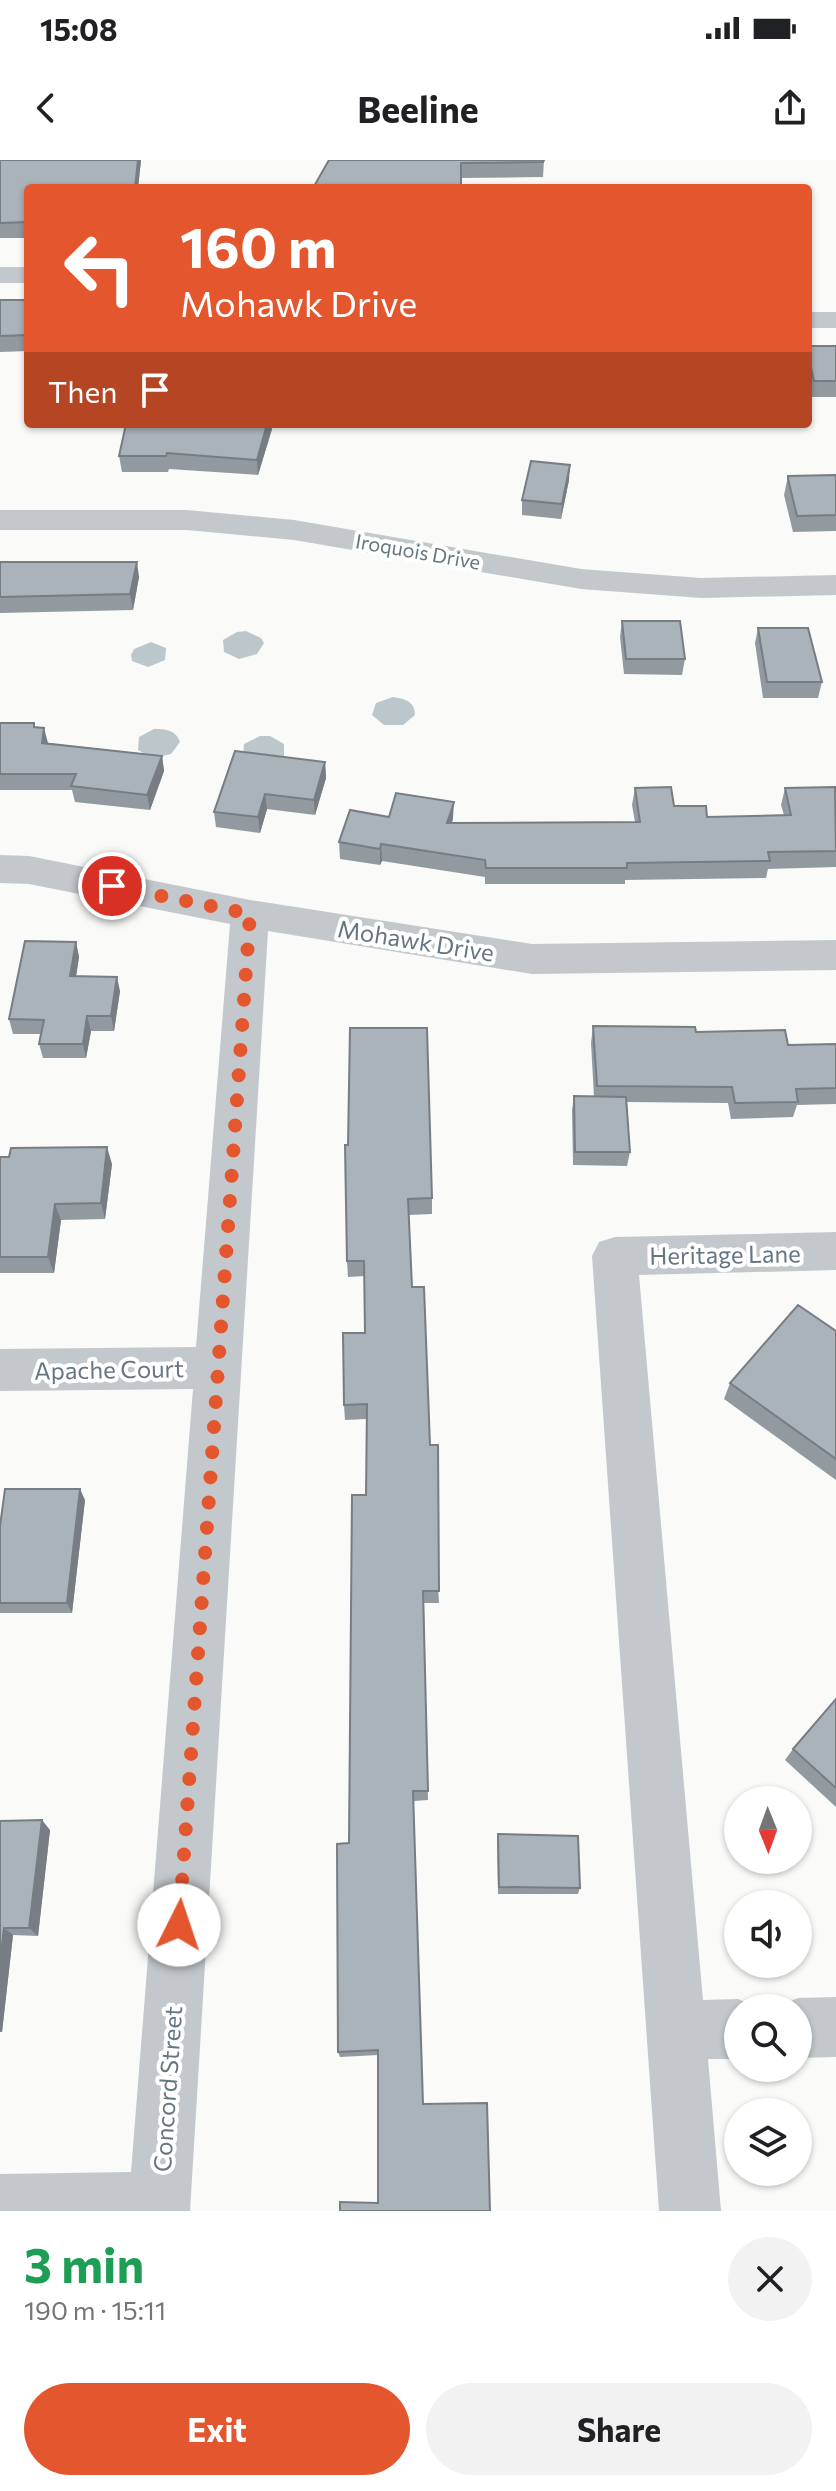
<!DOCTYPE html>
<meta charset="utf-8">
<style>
:root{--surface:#fff;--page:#f2f2f2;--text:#202124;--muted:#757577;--accent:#e4572e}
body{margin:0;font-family:Commissioner,sans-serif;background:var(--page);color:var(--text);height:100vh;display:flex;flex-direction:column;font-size:30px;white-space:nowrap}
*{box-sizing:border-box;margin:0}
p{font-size:26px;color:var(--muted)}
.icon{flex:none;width:44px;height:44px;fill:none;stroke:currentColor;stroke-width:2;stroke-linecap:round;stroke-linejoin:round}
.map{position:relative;height:2051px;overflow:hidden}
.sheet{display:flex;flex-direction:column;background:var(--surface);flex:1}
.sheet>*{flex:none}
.top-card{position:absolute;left:24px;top:24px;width:788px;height:244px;border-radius:8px;box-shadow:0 2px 6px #0004;background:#e4572e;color:#fff;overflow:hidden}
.needle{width:52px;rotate:179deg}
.controls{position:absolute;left:724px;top:1626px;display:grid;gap:16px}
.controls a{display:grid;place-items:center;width:88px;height:88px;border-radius:50%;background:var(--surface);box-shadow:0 2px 6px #0004;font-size:40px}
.pin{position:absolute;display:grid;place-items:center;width:68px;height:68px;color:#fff;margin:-34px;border:4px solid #fff;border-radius:50%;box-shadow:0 2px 8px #0007}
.me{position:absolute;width:88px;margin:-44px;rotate:4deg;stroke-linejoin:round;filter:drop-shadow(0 0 6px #0008)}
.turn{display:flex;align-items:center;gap:28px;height:168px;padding:0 24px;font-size:36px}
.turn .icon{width:104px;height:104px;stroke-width:2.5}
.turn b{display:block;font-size:56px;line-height:68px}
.then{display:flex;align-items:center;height:76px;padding:0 24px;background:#0003;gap:16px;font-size:30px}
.round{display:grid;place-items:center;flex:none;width:84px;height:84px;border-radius:42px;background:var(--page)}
.overview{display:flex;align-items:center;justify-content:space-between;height:136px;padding:0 24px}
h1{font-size:48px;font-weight:700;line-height:60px;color:#1e9e55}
.button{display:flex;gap:16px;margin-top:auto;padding:16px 24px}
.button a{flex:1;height:92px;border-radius:48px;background:var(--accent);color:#fff;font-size:32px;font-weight:700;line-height:92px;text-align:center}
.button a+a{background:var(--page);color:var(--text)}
.status{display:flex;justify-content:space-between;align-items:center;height:56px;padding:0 40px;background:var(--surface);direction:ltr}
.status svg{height:22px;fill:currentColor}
header{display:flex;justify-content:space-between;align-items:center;height:104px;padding:0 24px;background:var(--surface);font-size:36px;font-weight:700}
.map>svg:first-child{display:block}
.water{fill:#bbc7cb}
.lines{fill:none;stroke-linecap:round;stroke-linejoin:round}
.minor{fill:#c3c8cc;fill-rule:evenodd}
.wall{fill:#929a9f}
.shaded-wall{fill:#777d82}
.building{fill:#aab3b9;stroke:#777d82;stroke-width:2}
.route{stroke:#e4572e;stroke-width:14;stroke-dasharray:0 25.2}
.labels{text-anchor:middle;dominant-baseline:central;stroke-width:8;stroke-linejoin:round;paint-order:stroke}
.far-street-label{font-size:20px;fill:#657683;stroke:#fff}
.street-label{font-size:24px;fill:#657683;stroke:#fff}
</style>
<div class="status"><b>15:08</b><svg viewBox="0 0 49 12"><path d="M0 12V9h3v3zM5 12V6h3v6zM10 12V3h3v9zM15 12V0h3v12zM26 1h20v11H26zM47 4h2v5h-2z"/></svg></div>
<header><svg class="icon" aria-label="back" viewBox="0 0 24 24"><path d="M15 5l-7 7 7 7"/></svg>Beeline<svg class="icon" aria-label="share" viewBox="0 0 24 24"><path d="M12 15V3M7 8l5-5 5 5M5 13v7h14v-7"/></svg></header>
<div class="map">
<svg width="836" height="2051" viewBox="0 0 836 2051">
<rect width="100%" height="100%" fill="#fafaf8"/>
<!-- water -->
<path class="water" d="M 246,471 L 261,478 L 264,483 L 257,494 L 239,499 L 224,492 L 223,480 L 237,472 Z
M 151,482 L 166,488 L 165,500 L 148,507 L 132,501 L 131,495 L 134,489 Z
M 393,537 C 405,539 415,541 415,555 L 403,565 L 384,565 L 372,555 L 376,543 Z
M 154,569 C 166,569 176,570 180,582 L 171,594 L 152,598 L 138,590 L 139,577 Z
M 260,576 L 270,576 L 284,584 L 284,597 L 277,602 L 243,597 L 244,584 Z"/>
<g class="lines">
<!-- minor -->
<path class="minor" d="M 0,107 L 28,107 L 28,123 L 0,123 Z
M 808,152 L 836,152 L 836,168 L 808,168 Z
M 0,350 L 187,350 L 294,360 L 581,409 L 701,418 L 836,415 L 836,435 L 701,438 L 581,429 L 294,380 L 187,370 L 0,370 Z
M 0,695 L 29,696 L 250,740 L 532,784 L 836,780 L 836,810 L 532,814 L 268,771 L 190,2051 L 0,2051 L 0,2014 L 131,2012 L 193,1229 L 0,1231 L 0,1189 L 196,1187 L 230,764 L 29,724 L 0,723 Z
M 836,1072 L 836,1110 L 639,1115 L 703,1840 L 738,1839 L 759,1848 L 738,1848 L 738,1899 L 708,1899 L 721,2051 L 659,2051 L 592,1096 L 599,1082 L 615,1077 Z
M 836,1837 L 836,1897 L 798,1898 L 798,1848 L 777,1847 L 798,1838 Z"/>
</g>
<!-- wall -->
<path class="wall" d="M 0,0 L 141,0 L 138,28 L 28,28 L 28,78 L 0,78 Z
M 329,0 L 544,0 L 543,17 L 461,18 Z
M 0,140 L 28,140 L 28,191 L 0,192 Z
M 808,186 L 836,186 L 836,237 L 811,237 L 808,223 Z
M 272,269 L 258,315 L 169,309 L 168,312 L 122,312 L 119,296 Z
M 836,315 L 836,371 L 793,372 L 784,335 L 788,316 Z
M 569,320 L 561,359 L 522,355 L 522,340 Z
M 0,402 L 139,417 L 133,450 L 0,453 Z
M 622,461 L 685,499 L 682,515 L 624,514 L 620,477 Z
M 758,468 L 822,522 L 818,538 L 763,538 L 755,483 Z
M 0,563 L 34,563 L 35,567 L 48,583 L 162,596 L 164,611 L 150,650 L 75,642 L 72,630 L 0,630 Z
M 325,602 L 326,618 L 315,655 L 267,649 L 260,673 L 216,667 L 214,652 Z
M 635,628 L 674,646 L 707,657 L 784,655 L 781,645 L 785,628 L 836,631 L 836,707 L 768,709 L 766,718 L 625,720 L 625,724 L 485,724 L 485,717 L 382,701 L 380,705 L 340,699 L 339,682 L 389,657 L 453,658 L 452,663 L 635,662 L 632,645 Z
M 76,782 L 79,797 L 76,816 L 120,831 L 114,871 L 91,871 L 86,898 L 43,898 L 39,884 L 40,874 L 13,874 L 9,859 Z
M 593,866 L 696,872 L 788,885 L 836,884 L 836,944 L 797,945 L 793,957 L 731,959 L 728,943 L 627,942 L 630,992 L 627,1006 L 573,1005 L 572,950 L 574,936 L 594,937 L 591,883 Z
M 348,985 L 432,1038 L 432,1054 L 408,1055 L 412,1127 L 430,1285 L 439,1443 L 424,1443 L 428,1640 L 414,1641 L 378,2043 L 378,1895 L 340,1897 L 338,1892 L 366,1335 L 367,1259 L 345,1260 L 344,1245 L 365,1173 L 365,1116 L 348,1117 L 347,1101 Z
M 0,997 L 112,1004 L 105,1059 L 61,1060 L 54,1113 L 0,1113 Z
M 836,1171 L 836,1320 L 724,1239 L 730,1223 Z
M 85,1340 L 72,1453 L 0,1453 L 0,1366 Z
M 836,1539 L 836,1647 L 785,1600 L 793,1589 Z
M 0,1661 L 50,1670 L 38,1776 L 13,1775 L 2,1872 L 0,1872 Z
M 498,1674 L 580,1728 L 578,1734 L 498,1734 L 497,1681 Z"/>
<!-- shaded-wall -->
<path class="shaded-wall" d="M 138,0 L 141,0 L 138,28 L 135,28 Z
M 267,264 L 271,264 L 272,269 L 258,315 L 257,300 Z
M 570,305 L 569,320 L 561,359 L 562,344 Z
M 137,402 L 139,417 L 133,450 L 130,434 Z
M 44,568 L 48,583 L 42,583 Z
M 162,596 L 164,611 L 150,650 L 147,635 Z
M 325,602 L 326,618 L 315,655 L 314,640 Z
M 265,634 L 267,649 L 260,673 L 258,657 Z
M 454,642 L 453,658 L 447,680 L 447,663 Z
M 381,684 L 382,701 L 380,705 L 380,689 Z
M 76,782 L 79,797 L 74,830 L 70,816 Z
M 117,817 L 120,831 L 114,871 L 111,856 Z
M 87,856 L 91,871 L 86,898 L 83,884 Z
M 107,987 L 112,1004 L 105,1059 L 101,1043 Z
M 55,1044 L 61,1060 L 54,1113 L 48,1097 Z
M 80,1329 L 85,1340 L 72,1453 L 67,1443 Z
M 42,1660 L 50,1670 L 38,1776 L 29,1768 Z
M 4,1768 L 13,1775 L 2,1872 L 0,1871 L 0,1802 Z"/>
<!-- building -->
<path class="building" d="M 0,0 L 138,0 L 135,28 L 28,28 L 28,62 L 0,63 Z
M 329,0 L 544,0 L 543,2 L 461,3 L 461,28 L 313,28 Z
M 0,140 L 28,140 L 28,175 L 0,176 Z
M 808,186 L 836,186 L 836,221 L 814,221 L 808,194 Z
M 126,264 L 267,264 L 257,300 L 167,293 L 166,296 L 119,296 Z
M 531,301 L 570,305 L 562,344 L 522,340 Z
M 836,315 L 836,355 L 797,356 L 788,319 L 788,316 Z
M 0,402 L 137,402 L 130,434 L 0,437 Z
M 622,461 L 680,461 L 685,499 L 626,499 Z
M 758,468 L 808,468 L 822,522 L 767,522 Z
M 0,563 L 34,563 L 34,567 L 44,568 L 42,583 L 162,596 L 147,635 L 71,626 L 76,614 L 0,614 Z
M 235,591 L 325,602 L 314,640 L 265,634 L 258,657 L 214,652 Z
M 671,627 L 674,646 L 706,646 L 707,657 L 791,655 L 785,628 L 835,627 L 836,691 L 768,692 L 770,701 L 627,703 L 627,708 L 486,708 L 485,700 L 381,684 L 380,689 L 339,682 L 350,650 L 389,657 L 396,633 L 454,642 L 447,663 L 640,662 L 635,628 Z
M 25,781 L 76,782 L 70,816 L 117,817 L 111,856 L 87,856 L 83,884 L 39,884 L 44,860 L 9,859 Z
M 593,866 L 695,867 L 696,872 L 785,870 L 788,885 L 836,884 L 836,928 L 796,929 L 798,942 L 735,943 L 732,927 L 597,926 Z
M 350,868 L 427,868 L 432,1038 L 408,1039 L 412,1127 L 424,1127 L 430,1285 L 438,1285 L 439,1431 L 423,1431 L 428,1631 L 413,1631 L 423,1944 L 487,1943 L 490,2051 L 340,2051 L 340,2042 L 378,2043 L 378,1890 L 338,1892 L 337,1684 L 349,1683 L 352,1335 L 366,1335 L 367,1244 L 344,1245 L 343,1173 L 365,1173 L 364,1101 L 347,1101 L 345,985 L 348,985 Z
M 574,936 L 626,937 L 630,992 L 575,992 Z
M 107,987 L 101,1043 L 55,1044 L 48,1097 L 0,1097 L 0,997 L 9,997 L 11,988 Z
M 798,1145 L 836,1171 L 836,1299 L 730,1223 Z
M 5,1329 L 80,1329 L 67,1443 L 0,1443 L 0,1366 Z
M 836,1539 L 836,1628 L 793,1589 Z
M 42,1660 L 29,1768 L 4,1768 L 0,1802 L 0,1661 Z
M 498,1674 L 578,1676 L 580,1728 L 499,1727 Z"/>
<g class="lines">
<!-- route -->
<path class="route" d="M 112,726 L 250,754 L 179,1765"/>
</g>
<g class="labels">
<!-- far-street labels -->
<g class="far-street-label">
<text transform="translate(418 391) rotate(10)">Iroquois Drive</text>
</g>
<!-- street labels -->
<g class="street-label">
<text transform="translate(416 780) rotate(9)">Mohawk Drive</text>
<text transform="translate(725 1094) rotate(-1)">Heritage Lane</text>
<text transform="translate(109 1209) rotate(-1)">Apache Court</text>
<text transform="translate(167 1929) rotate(-86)">Concord Street</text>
</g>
</g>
</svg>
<div class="controls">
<a><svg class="needle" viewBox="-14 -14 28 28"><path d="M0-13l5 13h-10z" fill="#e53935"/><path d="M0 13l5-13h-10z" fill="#757577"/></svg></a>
<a><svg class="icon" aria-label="sound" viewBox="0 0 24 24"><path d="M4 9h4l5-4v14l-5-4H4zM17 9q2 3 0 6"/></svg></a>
<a><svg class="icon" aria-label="search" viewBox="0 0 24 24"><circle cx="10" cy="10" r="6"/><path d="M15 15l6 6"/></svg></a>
<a><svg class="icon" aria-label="layers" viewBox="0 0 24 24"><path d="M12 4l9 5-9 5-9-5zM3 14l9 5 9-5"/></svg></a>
</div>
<div class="pin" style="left:112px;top:726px;background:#d93025"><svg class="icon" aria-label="arrive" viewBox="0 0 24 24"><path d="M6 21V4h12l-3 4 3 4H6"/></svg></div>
<svg class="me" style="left:179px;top:1765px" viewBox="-20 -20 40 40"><circle r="19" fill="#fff"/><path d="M0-13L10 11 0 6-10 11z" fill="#e4572e"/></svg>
<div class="top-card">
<div class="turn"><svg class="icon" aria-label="left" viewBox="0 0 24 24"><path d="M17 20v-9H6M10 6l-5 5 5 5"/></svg><div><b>160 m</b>Mohawk Drive</div></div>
<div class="then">Then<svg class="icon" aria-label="arrive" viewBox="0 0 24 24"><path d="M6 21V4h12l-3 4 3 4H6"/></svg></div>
</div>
</div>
<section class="sheet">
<div class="overview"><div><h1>3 min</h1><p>190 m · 15:11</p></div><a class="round"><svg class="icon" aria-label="close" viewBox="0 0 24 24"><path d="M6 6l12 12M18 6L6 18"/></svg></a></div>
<div class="button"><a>Exit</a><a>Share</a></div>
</section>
